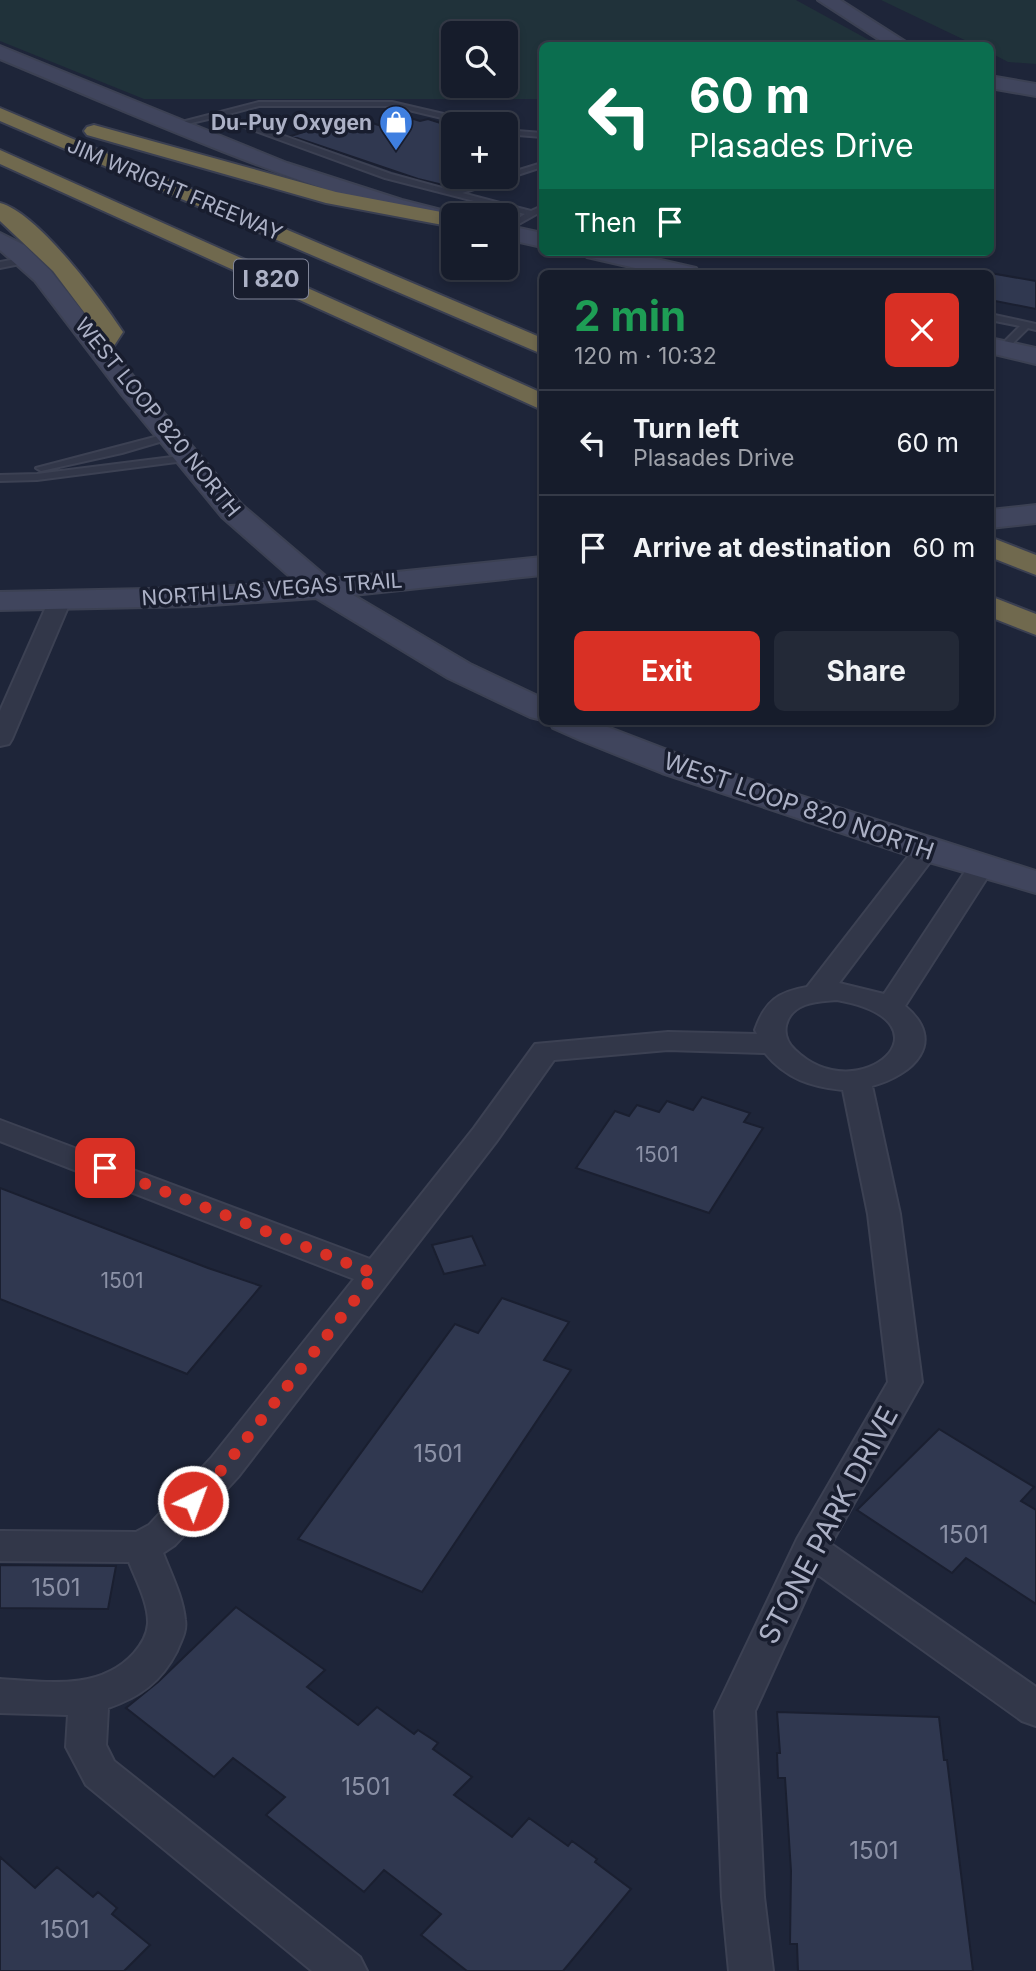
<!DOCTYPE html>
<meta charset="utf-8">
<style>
:root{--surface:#161c2b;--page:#232937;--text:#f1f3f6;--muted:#9ea1a9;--line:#353a47;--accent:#d93025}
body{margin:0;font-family:Inter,sans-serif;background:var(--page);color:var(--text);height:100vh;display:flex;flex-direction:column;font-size:26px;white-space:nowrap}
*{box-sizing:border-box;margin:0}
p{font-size:23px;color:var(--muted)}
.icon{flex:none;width:38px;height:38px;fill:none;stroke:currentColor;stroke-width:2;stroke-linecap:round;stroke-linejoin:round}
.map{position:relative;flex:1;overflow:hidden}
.details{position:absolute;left:539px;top:270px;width:455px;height:455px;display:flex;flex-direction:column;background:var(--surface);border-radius:10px;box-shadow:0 4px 10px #0003,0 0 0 2px var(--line)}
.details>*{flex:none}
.guide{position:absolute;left:539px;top:42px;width:455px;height:214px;border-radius:10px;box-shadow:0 4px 10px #0003,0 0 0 2px var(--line);background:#0b6e4f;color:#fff;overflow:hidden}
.buttons{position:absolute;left:441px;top:21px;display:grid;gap:14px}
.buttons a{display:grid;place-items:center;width:77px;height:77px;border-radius:10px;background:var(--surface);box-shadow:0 4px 10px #0003,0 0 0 2px var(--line);font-size:35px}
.pin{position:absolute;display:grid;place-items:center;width:60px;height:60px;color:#fff;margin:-30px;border-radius:14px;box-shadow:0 4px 10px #0006}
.me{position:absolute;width:77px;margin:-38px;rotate:42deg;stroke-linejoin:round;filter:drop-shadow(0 0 5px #0008)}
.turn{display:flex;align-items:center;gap:24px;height:147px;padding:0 35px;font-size:32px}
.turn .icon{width:91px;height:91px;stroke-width:2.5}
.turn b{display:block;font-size:49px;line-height:60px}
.then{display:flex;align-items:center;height:66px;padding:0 35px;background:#0003;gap:14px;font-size:26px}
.round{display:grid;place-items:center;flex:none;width:74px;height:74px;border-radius:10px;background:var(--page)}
.summary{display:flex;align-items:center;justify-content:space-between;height:119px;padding:0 35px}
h1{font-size:42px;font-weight:700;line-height:52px;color:#1e9e55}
.cta{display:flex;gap:14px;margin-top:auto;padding:14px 35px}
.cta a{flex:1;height:80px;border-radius:10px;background:var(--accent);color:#fff;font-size:28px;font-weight:700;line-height:80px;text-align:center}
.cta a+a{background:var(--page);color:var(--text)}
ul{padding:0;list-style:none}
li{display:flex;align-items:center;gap:21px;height:105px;padding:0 35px;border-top:2px solid var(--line)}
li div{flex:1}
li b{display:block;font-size:26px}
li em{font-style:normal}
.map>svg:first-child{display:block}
.green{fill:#20323a;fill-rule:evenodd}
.building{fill:#303850;stroke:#1a1f30;stroke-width:2}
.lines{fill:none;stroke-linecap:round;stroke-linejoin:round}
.lane-casing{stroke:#3c4153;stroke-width:4}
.street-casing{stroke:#3c4153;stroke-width:4}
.secondary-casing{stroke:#3c4153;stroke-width:4}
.highway-casing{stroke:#3a3f51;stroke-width:4}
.lane{fill:#323749;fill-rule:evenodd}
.street{fill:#323749;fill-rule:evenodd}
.secondary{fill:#40455d;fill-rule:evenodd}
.highway{fill:#70694e;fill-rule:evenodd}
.route{stroke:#d93025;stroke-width:12;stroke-dasharray:0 21.6}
.labels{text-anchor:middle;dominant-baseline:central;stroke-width:7;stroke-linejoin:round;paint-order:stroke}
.far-poi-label{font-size:21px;font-weight:bold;fill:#acb1c6;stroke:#181d2e;text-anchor:end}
.far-street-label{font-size:21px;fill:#acb1c6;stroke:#181d2e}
.number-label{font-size:21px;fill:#8b91a6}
.shield{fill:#181d2e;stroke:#808598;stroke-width:2}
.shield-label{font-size:23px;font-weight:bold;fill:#acb1c6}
.street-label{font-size:24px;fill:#acb1c6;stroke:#181d2e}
.near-number-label{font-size:24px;fill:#8b91a6}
.near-street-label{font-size:28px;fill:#acb1c6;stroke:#181d2e}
</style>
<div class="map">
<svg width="1036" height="1971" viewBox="0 0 1036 1971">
<rect width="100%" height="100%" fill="#1e2539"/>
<!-- green -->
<path class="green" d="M 0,0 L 796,0 L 878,45 L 542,46 L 542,99 L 144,99 L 0,41 ZM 453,33 L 506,33 L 506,86 L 453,86 Z
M 881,0 L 1036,0 L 1036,64 L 1008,62 L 991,53 L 990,46 L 975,45 Z"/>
<!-- building -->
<path class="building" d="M 352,116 L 381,126 L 407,117 L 420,121 L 428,119 L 453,127 L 453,182 L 443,185 L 418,179 L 291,136 Z
M 990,273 L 1036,281 L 1036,309 L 990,300 Z
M 702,1097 L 750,1113 L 744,1122 L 763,1128 L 709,1213 L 576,1168 L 615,1111 L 629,1116 L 637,1105 L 659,1112 L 667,1101 L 693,1110 Z
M 0,1188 L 208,1268 L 261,1286 L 187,1374 L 0,1299 Z
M 472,1236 L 485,1265 L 444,1274 L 432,1245 Z
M 502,1298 L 569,1322 L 544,1360 L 571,1370 L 422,1592 L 298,1539 L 455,1324 L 478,1333 Z
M 939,1429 L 1034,1487 L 1021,1501 L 1036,1510 L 1036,1604 L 966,1558 L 952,1573 L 857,1510 Z
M 0,1565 L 116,1566 L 108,1609 L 0,1608 Z
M 236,1607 L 325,1670 L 307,1687 L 358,1725 L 377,1707 L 414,1734 L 418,1730 L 438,1743 L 433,1749 L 472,1777 L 454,1795 L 512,1837 L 529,1818 L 568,1846 L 572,1841 L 597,1859 L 595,1862 L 631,1889 L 563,1971 L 467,1971 L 421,1935 L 441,1914 L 384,1870 L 364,1892 L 266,1815 L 285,1797 L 233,1758 L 214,1777 L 126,1708 L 158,1682 Z
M 777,1712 L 939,1717 L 944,1760 L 947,1760 L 973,1971 L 798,1971 L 797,1944 L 790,1944 L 791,1871 L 785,1778 L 778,1778 L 777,1753 L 780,1753 Z
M 0,1857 L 35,1888 L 57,1867 L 93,1897 L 98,1892 L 117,1908 L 112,1914 L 150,1945 L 124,1971 L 0,1971 Z"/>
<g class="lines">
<!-- lane casing -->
<g class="lane-casing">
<path id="lane" d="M 259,102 L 392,102 L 478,122 L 479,124 L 467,124 L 392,106 L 259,106 L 225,115 L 391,174 L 453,191 L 497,177 L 506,177 L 506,174 L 542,163 L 542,167 L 462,193 L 531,211 L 542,206 L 542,211 L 506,231 L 506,226 L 525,214 L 385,178 L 217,117 L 174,127 L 170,125 Z
M 506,130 L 542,133 L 542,137 L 506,134 Z
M 27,257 L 30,258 L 30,262 L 0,268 L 0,262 Z
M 990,314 L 1036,324 L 1036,330 L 1028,328 L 1006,350 L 1000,350 L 1000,346 L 1020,326 L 990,320 Z
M 170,433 L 173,434 L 173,438 L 122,453 L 41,471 L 36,468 Z
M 188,455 L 193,458 L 192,460 L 37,480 L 0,481 L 0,475 L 37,474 Z"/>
</g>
<!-- street casing -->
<g class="street-casing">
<path id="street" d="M 60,593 L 68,595 L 71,600 L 12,739 L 9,744 L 0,746 L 0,711 L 49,600 L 52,595 Z
M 926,842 L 935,845 L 939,850 L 839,983 L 884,994 L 972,861 L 981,859 L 990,861 L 994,867 L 905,1006 C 948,1042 913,1075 872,1086 L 900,1214 L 922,1382 L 831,1544 L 1036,1687 L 1036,1726 L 1022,1721 L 817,1574 L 755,1711 L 764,1897 L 773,1971 L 729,1971 L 722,1897 L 715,1711 L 797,1539 L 888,1382 L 868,1214 L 843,1090 C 812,1087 786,1079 765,1053 L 668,1050 L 554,1060 L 496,1142 L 238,1477 L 175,1545 L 163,1553 C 171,1574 183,1597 185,1620 C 187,1631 181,1641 177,1651 C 161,1682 140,1697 108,1708 L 106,1745 L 114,1761 L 360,1957 L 367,1971 L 312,1971 L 86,1785 L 66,1747 L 68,1715 L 0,1713 L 0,1679 C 46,1682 100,1691 134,1653 C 141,1645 147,1636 148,1624 C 149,1604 136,1580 129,1562 L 0,1561 L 0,1531 L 136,1532 L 149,1525 L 212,1457 L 354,1279 L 0,1141 L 0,1120 L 370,1259 L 474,1128 L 535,1044 L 668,1032 L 757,1034 L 755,1030 C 765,1001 778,992 807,987 L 917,845 ZM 837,1000 C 960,1022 859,1112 795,1050 C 779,1035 784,1013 805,1005 C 815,1001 827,1001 837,1000 Z"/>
</g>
<!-- secondary casing -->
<g class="secondary-casing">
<path id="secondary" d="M 818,0 L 840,0 L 912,46 L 889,46 Z
M 0,46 L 287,163 L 402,200 L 461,215 L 453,215 L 453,227 C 296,188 149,121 0,59 Z
M 990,76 L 1036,84 L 1036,96 L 990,88 Z
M 506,225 L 542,233 L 542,247 L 506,239 Z
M 0,233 L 24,245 L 51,271 L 140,385 L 242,505 L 329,579 L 542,557 L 542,575 L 353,595 L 470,664 L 542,698 L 542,720 L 530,717 L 448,678 L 316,598 L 196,606 L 0,610 L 0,592 L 196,588 L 296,582 L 222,517 L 122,395 L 35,281 L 0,250 Z
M 583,252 L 626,252 L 696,268 L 700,273 L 657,273 L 587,257 Z
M 990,338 L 1036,348 L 1036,364 L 990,353 Z
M 1036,505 L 1036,523 L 990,528 L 990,510 Z
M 549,721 L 592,721 L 714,768 L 1036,871 L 1036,893 L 929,862 L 662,773 L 580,740 L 553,728 Z"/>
</g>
<!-- highway casing -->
<g class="highway-casing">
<path id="highway" d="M 0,108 L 542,338 L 542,354 L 0,121 Z
M 94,125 L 336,192 L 457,215 L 453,215 L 453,224 L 448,226 L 326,203 L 87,135 L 84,131 L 87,127 Z
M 0,150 L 542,393 L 542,410 L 0,164 Z
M 0,203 C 38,213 101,299 123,332 L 110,352 L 101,355 L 92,352 L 88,347 L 99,332 L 53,271 L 0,221 Z
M 990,537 L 1036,555 L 1036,575 L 990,557 Z
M 990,596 L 1036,614 L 1036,635 L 990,617 Z"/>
</g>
<!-- lane -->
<use href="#lane" class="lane"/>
<!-- street -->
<use href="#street" class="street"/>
<!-- secondary -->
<use href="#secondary" class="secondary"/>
<!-- highway -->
<use href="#highway" class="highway"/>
</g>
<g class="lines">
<!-- route -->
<path class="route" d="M 105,1168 L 375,1274 L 225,1466 L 193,1501"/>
</g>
<!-- icons -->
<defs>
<g id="shop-pin" transform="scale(1.75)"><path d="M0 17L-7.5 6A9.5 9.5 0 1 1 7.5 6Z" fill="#3f7fe0" stroke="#181d2e"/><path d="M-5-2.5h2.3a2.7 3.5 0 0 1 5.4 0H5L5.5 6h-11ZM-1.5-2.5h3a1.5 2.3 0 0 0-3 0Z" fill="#fff"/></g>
</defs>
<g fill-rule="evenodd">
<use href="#shop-pin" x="396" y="122"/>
</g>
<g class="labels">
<!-- far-poi labels -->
<g class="far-poi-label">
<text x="372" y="122">Du-Puy Oxygen</text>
</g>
<!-- far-street labels -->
<g class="far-street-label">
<text transform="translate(175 189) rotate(23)">JIM WRIGHT FREEWAY</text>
<text transform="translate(158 417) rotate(51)">WEST LOOP 820 NORTH</text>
<text transform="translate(272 589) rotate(-4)">NORTH LAS VEGAS TRAIL</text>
</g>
<!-- number labels -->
<g class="number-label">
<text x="657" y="1154">1501</text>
<text x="122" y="1280">1501</text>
</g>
<!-- shield labels -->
<rect class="shield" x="234" y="259.5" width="74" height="39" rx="5"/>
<g class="shield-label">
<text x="271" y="279">I 820</text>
</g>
<!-- street labels -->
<g class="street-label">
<text transform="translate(799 806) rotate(19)">WEST LOOP 820 NORTH</text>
</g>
<!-- near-number labels -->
<g class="near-number-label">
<text x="438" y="1453">1501</text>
<text x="964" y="1534">1501</text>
<text x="56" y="1587">1501</text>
<text x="366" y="1786">1501</text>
<text x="874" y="1850">1501</text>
<text x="65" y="1929">1501</text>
</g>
<!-- near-street labels -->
<g class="near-street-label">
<text transform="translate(828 1525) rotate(-62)">STONE PARK DRIVE</text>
</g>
</g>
</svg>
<div class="buttons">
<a><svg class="icon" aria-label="search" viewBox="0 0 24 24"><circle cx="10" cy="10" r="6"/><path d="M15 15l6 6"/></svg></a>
<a>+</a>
<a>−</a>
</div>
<div class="pin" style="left:105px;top:1168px;background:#d93025"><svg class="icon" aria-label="arrive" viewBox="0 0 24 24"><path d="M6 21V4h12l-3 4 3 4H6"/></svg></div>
<svg class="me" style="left:193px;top:1501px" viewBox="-20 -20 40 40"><circle r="17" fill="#d93025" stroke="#fff" stroke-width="3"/><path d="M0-11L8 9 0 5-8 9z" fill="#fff"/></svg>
<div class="guide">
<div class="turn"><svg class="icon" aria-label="left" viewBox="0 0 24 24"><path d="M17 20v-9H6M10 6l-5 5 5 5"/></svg><div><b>60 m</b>Plasades Drive</div></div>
<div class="then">Then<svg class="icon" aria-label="arrive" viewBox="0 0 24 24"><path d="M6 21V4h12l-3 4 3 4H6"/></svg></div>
</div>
<section class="details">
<div class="summary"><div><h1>2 min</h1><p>120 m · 10:32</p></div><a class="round" style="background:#d93025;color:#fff"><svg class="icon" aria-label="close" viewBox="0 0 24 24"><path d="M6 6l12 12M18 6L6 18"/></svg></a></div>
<ul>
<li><svg class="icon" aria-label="left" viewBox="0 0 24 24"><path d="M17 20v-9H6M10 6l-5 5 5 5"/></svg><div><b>Turn left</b><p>Plasades Drive</p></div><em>60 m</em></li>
<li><svg class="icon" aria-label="arrive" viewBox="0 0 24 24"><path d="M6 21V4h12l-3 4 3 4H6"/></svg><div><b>Arrive at destination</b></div><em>60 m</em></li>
</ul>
<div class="cta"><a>Exit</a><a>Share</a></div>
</section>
</div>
